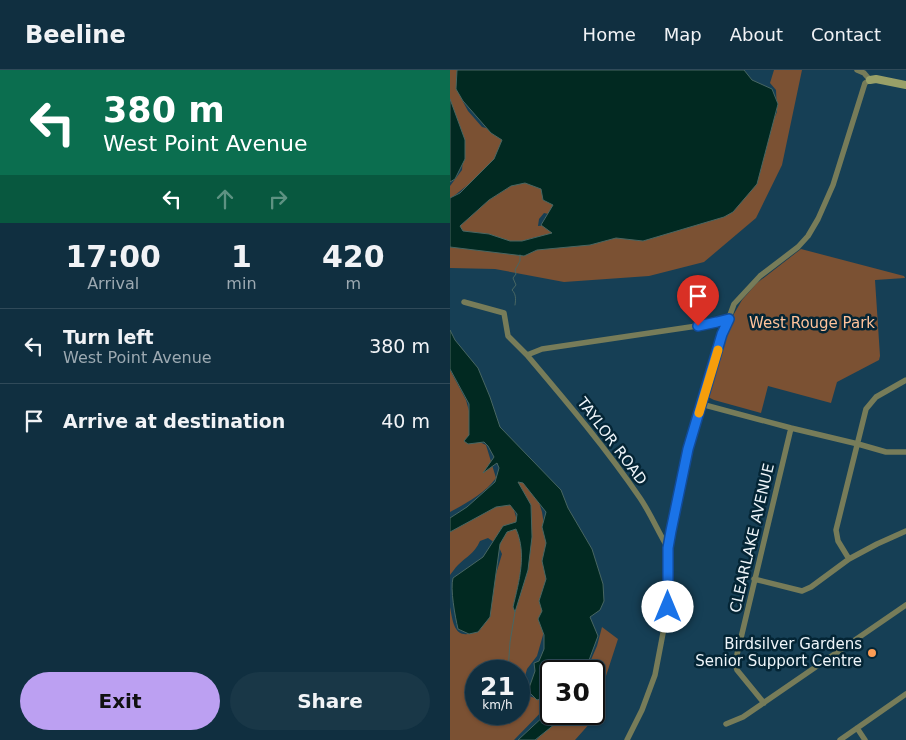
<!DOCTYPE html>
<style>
:root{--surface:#102f40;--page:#193747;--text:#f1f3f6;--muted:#9ca9b1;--line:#304a59;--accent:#bca0f2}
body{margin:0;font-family:"DejaVu Sans",sans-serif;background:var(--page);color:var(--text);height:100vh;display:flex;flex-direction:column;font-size:19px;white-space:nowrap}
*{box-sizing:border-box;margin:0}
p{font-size:16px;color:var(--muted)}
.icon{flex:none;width:28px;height:28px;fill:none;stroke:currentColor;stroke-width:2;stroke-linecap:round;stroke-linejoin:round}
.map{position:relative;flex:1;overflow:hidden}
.side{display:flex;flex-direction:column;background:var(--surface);width:450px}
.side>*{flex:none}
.guide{background:#0b6e4f;color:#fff;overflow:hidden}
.speed{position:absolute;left:15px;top:590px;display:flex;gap:10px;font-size:25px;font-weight:700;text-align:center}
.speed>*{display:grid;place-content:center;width:65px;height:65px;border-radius:50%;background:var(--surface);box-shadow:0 1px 4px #0004,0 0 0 1px var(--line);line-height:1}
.speed small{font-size:12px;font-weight:400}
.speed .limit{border:2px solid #111;border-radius:8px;background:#fff;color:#111}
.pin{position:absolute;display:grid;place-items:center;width:42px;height:42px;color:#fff;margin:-51px -21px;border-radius:50% 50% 50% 0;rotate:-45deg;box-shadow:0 0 5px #0007}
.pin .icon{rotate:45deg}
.me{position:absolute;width:55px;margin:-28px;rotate:0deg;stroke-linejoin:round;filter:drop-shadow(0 0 4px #0008)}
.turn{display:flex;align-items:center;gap:18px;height:105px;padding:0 20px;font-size:22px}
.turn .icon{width:65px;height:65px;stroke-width:2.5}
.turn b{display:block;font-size:35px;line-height:42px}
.lanes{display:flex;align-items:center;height:48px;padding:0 20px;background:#0003;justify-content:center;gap:25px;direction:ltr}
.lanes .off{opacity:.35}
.eta{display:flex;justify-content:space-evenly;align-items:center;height:85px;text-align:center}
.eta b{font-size:30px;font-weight:600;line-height:35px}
.cta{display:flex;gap:10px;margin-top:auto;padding:10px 20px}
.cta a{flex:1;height:58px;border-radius:30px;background:var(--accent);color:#111;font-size:20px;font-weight:600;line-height:58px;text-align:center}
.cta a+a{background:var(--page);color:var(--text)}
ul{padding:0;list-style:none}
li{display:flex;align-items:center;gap:15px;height:75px;padding:0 20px;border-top:1px solid var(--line)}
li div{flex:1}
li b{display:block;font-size:19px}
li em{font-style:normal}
header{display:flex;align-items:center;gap:30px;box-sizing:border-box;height:70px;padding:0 25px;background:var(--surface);border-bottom:1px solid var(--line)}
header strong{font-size:24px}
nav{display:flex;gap:28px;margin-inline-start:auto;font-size:18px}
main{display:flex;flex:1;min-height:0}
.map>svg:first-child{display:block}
.green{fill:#7b5133;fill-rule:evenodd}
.water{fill:#012921;stroke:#486662;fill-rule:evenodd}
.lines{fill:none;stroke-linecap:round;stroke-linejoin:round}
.stream{stroke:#486662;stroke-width:1}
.street{stroke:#777c59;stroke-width:5.5}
.secondary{stroke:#98a068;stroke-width:8}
.route-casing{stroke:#114b97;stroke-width:12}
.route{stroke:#1a73e8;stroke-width:9}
.slow{stroke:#f59e0b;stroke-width:9}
.poi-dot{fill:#fd9d55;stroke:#042535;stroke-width:2}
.labels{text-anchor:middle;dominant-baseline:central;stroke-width:5;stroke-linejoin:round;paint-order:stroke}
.park-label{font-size:15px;fill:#ffc39b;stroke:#042535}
.street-label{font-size:15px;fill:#eef5fa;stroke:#042535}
.poi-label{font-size:15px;fill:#eef5fa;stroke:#042535;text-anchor:end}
</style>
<header>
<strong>Beeline</strong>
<nav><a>Home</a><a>Map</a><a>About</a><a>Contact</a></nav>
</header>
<main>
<section class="side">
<div class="guide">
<div class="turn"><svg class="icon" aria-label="left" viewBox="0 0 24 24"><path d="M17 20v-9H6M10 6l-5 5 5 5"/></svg><div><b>380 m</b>West Point Avenue</div></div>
<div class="lanes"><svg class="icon" aria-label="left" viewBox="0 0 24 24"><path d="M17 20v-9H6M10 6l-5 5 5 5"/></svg><svg class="icon off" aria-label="ahead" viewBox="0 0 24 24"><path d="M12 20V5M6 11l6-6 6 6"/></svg><svg class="icon off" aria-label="right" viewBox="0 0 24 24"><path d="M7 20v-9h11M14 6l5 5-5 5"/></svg></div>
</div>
<div class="eta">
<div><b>17:00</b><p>Arrival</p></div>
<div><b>1</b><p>min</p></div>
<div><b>420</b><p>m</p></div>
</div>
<ul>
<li><svg class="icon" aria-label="left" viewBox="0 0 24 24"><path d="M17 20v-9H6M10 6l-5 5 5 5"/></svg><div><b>Turn left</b><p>West Point Avenue</p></div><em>380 m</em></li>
<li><svg class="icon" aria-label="arrive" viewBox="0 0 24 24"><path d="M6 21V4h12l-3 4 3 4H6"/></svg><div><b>Arrive at destination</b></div><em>40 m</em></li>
</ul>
<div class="cta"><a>Exit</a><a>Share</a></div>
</section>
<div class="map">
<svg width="456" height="670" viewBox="0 0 456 670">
<rect width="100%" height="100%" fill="#163f55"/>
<!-- green -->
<path class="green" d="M 0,0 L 9,0 L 8,6 L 11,28 L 18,41 L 32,57 L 55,63 L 51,84 L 24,110 L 0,129 L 0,116 L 12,100 L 13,88 L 0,42 Z
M 324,0 L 352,0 L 332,95 L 306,148 L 254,192 L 199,206 L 114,212 L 45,199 L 0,198 L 0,177 L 71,185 L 97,177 L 282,140 L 293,130 L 304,112 L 315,84 L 322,53 L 327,42 L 326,20 L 320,13 Z
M 108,97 L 103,145 L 94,143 L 89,149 L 88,156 L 157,148 L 105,167 L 86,167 L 64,174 L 56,173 L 42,165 L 2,160 L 48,116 Z
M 351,179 L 454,206 L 455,208 L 425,210 L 430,286 L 429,290 L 387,312 L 381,333 L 318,316 L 311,343 L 264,330 L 258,327 L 281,249 L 292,230 L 307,213 Z
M 0,300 L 16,330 L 19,341 L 19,367 L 36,375 L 46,408 C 35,423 17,433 0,442 Z
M 67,404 L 88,429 L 92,442 L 94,455 L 100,474 L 93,544 L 93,565 L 87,586 L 77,599 L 74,610 L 75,616 L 79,626 L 85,628 L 90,627 L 101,616 L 101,632 L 64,670 L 0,670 L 0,537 C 2,546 3,563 14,564 C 19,565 25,562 30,560 L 40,537 L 43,514 L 52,484 L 48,475 L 38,468 L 30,471 C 24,484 17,486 8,495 C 5,498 3,501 0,505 L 0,462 L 50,430 L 61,430 L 71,464 L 64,413 ZM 26,601 L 69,601 L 69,644 L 26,644 Z
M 152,557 L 168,569 L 144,643 L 144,601 L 136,601 L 147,576 Z
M 115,644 L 144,644 L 141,652 L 125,670 L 86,670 Z"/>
<!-- water -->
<path class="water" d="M 7,0 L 294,0 L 302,10 L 322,19 L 328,34 L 307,114 L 283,142 L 274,147 L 193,171 L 166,168 L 140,175 L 87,180 L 74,186 L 0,177 L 0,128 L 10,123 L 44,89 L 52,70 L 41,63 L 13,31 L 6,19 ZM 75,113 L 91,119 L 93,130 L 103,135 L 91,155 L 102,163 L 72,171 L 60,171 L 39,164 L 13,161 L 10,156 L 39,130 L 61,116 Z
M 0,29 L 15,70 L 15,89 L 5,109 L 0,112 Z
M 0,260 L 5,270 L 28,298 L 40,327 L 50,357 L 111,420 L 118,438 L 142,479 L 153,514 L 154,531 L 150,540 L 140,547 L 148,566 L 135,601 L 101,601 L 101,623 L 98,626 L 87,630 L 78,621 L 85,601 L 84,593 L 89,591 L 94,579 L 94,565 L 88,549 L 92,541 L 89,531 L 96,509 L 92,491 L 96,473 L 92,457 L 96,442 L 73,413 L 68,412 L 81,435 L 82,467 L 78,500 L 65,542 L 63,537 C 69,511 77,484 66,459 L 57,462 L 50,474 L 40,547 L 28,562 L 19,564 L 8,559 C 5,546 0,519 3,508 L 33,487 L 53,456 L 66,452 L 67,444 L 60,435 L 46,437 L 0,462 L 0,448 L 17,437 L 45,412 L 49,398 L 47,393 L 33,403 L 44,387 L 38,376 L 34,372 L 18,374 L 14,371 L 19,365 L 19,334 L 0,299 Z
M 101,635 L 101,644 L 112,644 L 105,654 L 85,670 L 68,670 L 96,644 Z"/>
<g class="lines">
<!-- stream -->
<path class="stream" d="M 65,235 C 66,229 66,224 62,220 L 66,215 L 63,208 L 66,204 L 65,200 L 70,191 L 70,185
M 58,601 L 60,572 L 65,542
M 39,655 L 51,649 L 53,644"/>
<!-- street -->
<path class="street" d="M 14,232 L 54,243 L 58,266 L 77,285 L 92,279 L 267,253 L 279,249
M 77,285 C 116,331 156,378 190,428 C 201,444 208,462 218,478
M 251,334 L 341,358 L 408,374 L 436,382 L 456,382
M 399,489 L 388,471 L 386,460 L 416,339 L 426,327 L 456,310
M 304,509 L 352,521 L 361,517 L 399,489 L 427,474 L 456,461
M 314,633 L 287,600 L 285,593 L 341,358
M 276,654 L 293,647 L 456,535
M 407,658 L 415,670
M 177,670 L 192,640 L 205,605 L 218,537 L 218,478 L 221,461 L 238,379 L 273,264 L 284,234 L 310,206 L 348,177 L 358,166 L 368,149 L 383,115 L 415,13 L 420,10 L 414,3 L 407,0
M 390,670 L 456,624"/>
<!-- secondary -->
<path class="secondary" d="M 420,10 L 426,9 L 456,15"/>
</g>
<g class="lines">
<!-- route casing -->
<g class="route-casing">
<path id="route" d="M 218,537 L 218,478 L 221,461 L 238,379 L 272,264 L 279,249 L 267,252 L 248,256"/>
</g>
<!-- route -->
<use href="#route" class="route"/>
<!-- slow -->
<path class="slow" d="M 249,343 L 268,280"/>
</g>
<!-- markers -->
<circle class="poi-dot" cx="422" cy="583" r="5"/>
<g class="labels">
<!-- park labels -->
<g class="park-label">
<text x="362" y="253">West Rouge Park</text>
</g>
<!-- street labels -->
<g class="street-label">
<text transform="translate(162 371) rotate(53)">TAYLOR ROAD</text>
<text transform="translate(302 468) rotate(-77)">CLEARLAKE AVENUE</text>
</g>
<!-- poi labels -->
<g class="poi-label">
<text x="412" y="574">Birdsilver Gardens<tspan x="412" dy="17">Senior Support Centre</tspan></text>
</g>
</g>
</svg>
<div class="speed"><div>21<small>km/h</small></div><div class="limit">30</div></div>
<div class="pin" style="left:248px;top:256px;background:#d93025"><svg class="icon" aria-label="arrive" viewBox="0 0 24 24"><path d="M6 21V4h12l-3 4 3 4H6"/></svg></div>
<svg class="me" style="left:218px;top:537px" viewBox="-20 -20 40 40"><circle r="19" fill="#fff"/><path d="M0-13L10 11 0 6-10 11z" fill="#1a73e8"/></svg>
</div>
</main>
